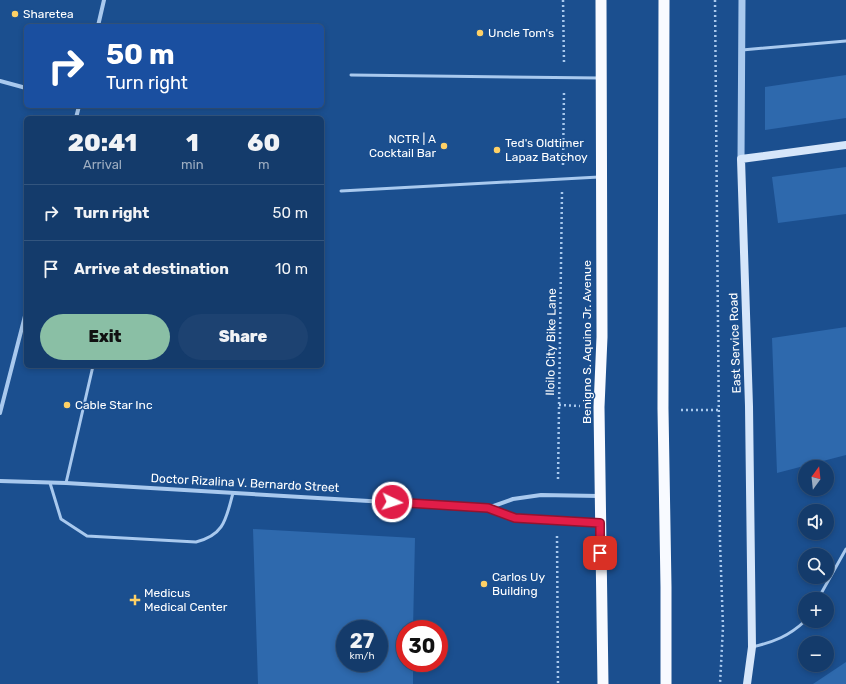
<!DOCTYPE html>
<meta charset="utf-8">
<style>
:root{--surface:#143b6b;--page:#1d4271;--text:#f1f3f6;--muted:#9dadc1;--line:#33557e;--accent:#8abfa5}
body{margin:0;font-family:Rubik,sans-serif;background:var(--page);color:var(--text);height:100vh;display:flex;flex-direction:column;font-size:15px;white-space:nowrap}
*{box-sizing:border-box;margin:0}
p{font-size:13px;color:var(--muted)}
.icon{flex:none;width:22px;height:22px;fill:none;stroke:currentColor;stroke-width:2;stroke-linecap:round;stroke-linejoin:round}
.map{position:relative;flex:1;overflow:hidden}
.panel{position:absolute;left:24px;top:116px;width:300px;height:252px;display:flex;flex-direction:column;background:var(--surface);border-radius:6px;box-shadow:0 2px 6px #0003,0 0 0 1px var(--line)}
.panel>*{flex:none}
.banner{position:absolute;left:24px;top:24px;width:300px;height:84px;border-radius:6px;box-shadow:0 2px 6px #0003,0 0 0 1px var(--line);background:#1a4fa0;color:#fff;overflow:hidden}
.needle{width:26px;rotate:15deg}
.buttons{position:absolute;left:798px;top:460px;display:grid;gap:8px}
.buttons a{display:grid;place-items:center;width:36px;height:36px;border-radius:50%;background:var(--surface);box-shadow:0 2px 6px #0003,0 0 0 1px var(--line);font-size:20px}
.speed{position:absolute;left:336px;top:620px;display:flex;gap:8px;font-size:20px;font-weight:700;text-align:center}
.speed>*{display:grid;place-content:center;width:52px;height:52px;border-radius:50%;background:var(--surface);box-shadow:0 2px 6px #0003,0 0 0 1px var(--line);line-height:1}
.speed small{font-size:10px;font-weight:400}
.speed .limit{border:6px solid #d22;background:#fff;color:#111}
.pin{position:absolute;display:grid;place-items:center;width:34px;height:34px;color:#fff;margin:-17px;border-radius:8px;box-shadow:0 2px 6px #0006}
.me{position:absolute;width:44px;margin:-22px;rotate:94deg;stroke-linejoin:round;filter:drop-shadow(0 0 3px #0008)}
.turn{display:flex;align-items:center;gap:14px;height:84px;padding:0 16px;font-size:18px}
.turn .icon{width:52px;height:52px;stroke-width:2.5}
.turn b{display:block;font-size:28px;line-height:34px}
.eta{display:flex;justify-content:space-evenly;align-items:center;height:68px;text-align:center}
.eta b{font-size:24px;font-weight:800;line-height:28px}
.action{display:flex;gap:8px;margin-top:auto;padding:8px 16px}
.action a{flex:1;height:46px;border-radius:24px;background:var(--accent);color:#111;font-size:16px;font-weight:800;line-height:46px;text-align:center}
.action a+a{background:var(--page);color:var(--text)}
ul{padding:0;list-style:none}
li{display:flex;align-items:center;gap:12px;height:56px;padding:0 16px;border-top:1px solid var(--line)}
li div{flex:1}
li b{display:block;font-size:15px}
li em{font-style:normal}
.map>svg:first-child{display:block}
.green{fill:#2e69ad;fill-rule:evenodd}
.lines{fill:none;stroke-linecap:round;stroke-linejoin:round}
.path{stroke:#a9c9ee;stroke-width:2.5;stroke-dasharray:2 3;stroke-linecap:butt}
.service{stroke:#a9c9ee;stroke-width:3}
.minor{stroke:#a9c9ee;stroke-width:4}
.tertiary{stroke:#a9c9ee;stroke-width:7}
.secondary{stroke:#d6e6fa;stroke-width:8}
.trunk{stroke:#f8faff;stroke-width:11}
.route-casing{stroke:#92132f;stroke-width:10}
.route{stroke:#e11d48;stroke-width:7}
.poi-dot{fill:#ffd166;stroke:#1b4f8f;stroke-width:1.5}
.labels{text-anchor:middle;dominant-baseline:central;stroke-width:3;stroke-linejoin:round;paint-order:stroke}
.poi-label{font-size:12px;fill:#fff;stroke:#1b4f8f;text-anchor:start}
.street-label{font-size:12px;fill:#fff;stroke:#1b4f8f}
</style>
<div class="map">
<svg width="846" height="684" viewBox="0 0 846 684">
<rect width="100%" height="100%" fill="#1b4f8f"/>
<!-- green -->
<path class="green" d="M 846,75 L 846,118 L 765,130 L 765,87 Z
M 846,167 L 846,214 L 778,223 L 772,177 Z
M 846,327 L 846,455 L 777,473 L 772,338 Z
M 253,529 L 415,538 L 413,629 L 405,629 L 405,663 L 413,663 L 413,684 L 258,684 ZM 345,629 L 379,629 L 379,663 L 345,663 Z
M 846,662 L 846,684 L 813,684 Z"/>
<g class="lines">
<!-- path -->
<path class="path" d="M 563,0 L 564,63
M 715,0 L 720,542 L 723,627 L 720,684
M 563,165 L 564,92
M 559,405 L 580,406
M 681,410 L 719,410
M 558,479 L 562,192
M 557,536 L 558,684"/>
<!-- service -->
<path class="service" d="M 742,50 L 846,41
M 351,75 L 600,78
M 341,191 L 599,177
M 50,483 L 61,519 L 87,536 L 196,542 C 225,535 226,518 233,493
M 66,483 L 93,366
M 818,599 L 846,549
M 752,647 C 774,642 789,636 805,621"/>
<!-- minor -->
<path class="minor" d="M 98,26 L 104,0
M 0,81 L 26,88
M 76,118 L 79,106
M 0,413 L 26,312
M 0,481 L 66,483 L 488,508 L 515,518 L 599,523
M 488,508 L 513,499 L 541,495 L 599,496"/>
<!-- tertiary -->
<path class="tertiary" d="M 741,159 L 742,0"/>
<!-- secondary -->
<path class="secondary" d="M 747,684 L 752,647 L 749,406 L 741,159 L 846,145"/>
<!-- trunk -->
<path class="trunk" d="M 601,0 L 602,337 L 599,407 L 603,684
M 664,0 L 663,409 L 666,587 L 666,684"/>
</g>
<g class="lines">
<!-- route casing -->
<g class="route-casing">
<path id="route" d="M 392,502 L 488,508 L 515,518 L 600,523 L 600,553"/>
</g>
<!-- route -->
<use href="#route" class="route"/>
</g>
<!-- markers -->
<g class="poi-dot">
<circle cx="15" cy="14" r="4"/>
<circle cx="480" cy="33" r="4"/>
<circle cx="444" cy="146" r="4"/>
<circle cx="497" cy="150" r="4"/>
<circle cx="67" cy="405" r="4"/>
<circle cx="484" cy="584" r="4"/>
<path d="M133 594h4v4h4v4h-4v4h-4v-4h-4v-4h4z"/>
</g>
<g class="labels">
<!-- poi labels -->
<g class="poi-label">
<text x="23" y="14">Sharetea</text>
<text x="488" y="33">Uncle Tom's</text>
<text x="436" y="139" text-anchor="end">NCTR | A<tspan x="436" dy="14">Cocktail Bar</tspan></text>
<text x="505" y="143">Ted's Oldtimer<tspan x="505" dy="14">Lapaz Batchoy</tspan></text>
<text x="75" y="405">Cable Star Inc</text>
<text x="492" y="577">Carlos Uy<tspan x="492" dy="14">Building</tspan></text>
<text x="144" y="593">Medicus<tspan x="144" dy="14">Medical Center</tspan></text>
</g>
<!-- street labels -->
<g class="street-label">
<text transform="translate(551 342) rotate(-89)">Iloilo City Bike Lane</text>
<text transform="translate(587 342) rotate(-90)">Benigno S. Aquino Jr. Avenue</text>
<text transform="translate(735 343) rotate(-92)">East Service Road</text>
<text transform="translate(245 483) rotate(3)">Doctor Rizalina V. Bernardo Street</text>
</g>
</g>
</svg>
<div class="buttons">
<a><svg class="needle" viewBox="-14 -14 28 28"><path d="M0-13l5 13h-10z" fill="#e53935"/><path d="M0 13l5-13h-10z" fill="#9dadc1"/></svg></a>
<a><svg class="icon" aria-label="sound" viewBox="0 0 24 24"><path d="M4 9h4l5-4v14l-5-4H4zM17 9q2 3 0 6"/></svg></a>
<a><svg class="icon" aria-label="search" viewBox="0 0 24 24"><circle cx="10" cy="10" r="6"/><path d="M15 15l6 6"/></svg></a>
<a>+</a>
<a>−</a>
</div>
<div class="speed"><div>27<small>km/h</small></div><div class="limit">30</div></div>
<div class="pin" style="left:600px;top:553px;background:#d93025"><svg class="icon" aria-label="arrive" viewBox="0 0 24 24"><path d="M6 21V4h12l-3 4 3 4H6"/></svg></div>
<svg class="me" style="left:392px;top:502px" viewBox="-20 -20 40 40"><circle r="17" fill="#e11d48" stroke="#fff" stroke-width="3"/><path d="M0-11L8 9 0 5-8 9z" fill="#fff"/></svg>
<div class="banner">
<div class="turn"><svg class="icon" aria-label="right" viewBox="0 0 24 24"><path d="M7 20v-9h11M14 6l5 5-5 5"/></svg><div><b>50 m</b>Turn right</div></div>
</div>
<section class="panel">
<div class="eta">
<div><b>20:41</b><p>Arrival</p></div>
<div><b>1</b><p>min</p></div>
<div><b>60</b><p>m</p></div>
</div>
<ul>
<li><svg class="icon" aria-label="right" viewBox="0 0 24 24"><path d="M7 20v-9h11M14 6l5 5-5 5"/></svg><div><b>Turn right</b></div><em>50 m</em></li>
<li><svg class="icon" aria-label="arrive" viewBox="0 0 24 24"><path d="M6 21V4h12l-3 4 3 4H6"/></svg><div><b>Arrive at destination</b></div><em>10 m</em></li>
</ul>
<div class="action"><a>Exit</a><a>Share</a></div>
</section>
</div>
